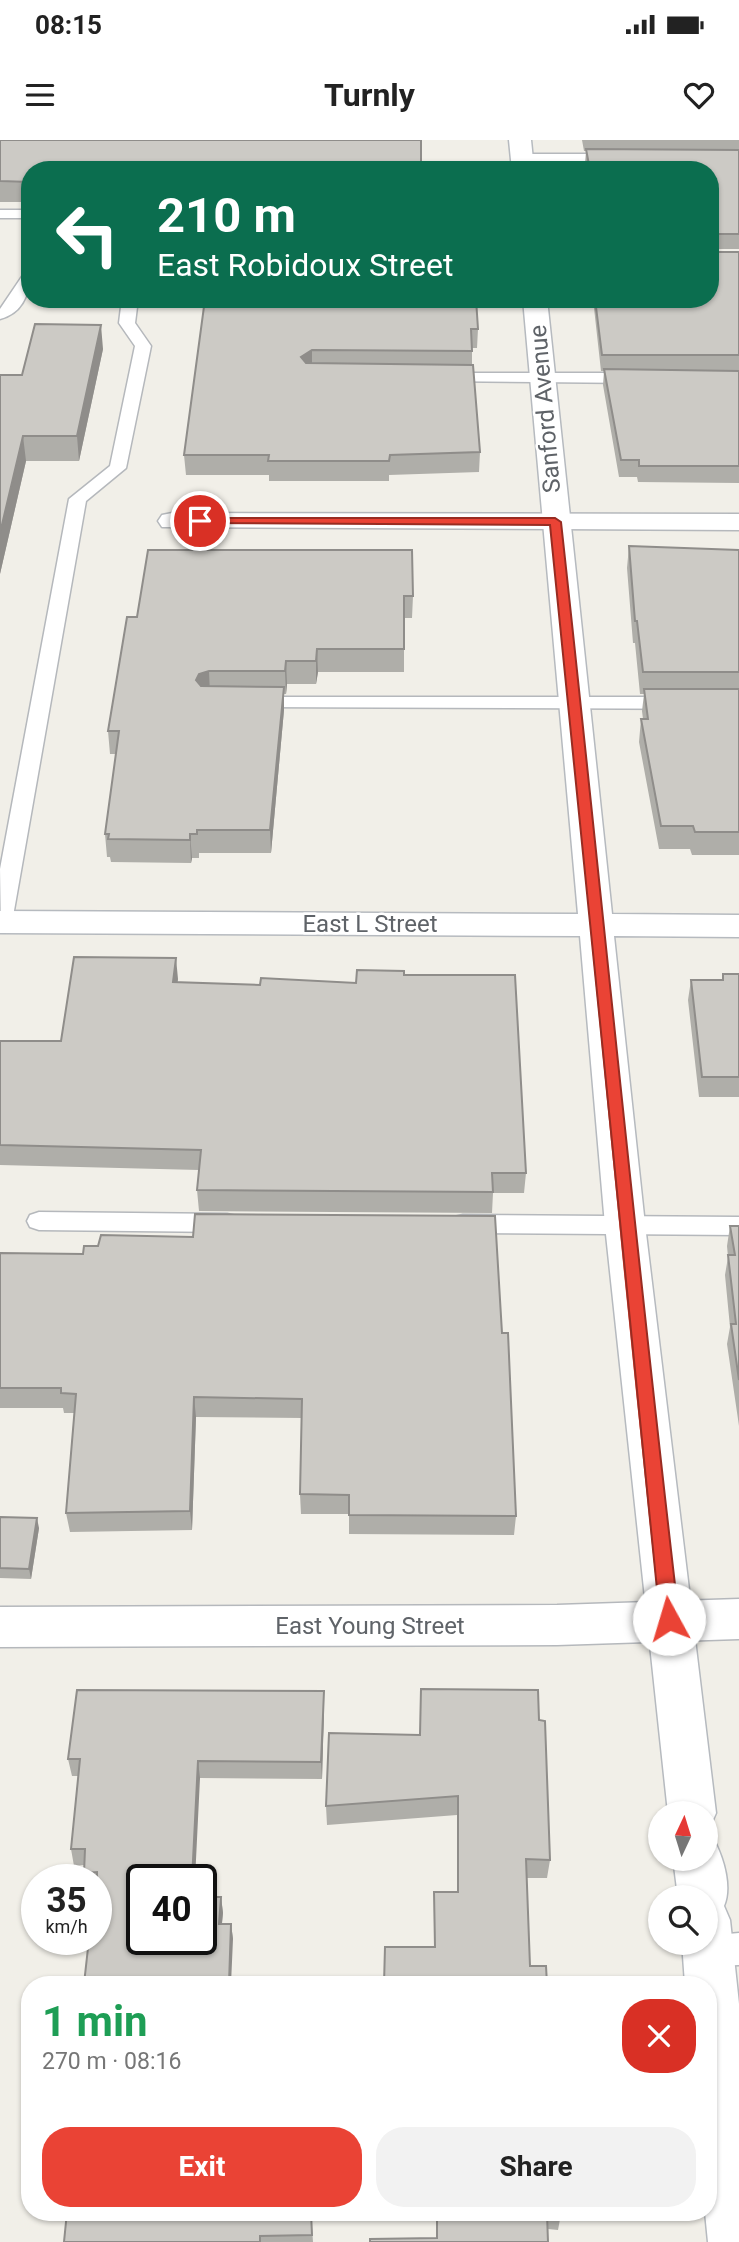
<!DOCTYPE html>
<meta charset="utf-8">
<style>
:root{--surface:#fff;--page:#f2f2f2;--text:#222;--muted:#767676;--accent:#ea4335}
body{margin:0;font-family:Roboto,sans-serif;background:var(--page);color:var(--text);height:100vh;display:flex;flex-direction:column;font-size:26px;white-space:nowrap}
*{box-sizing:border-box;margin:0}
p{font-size:23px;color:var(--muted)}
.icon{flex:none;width:38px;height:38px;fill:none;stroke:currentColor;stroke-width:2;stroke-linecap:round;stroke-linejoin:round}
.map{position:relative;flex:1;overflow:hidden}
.sheet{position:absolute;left:21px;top:1836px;width:696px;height:245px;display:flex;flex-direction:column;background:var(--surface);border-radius:28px;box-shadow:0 2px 5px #0004}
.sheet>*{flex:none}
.guide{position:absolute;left:21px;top:21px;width:698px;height:147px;border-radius:28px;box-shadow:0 2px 5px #0004;background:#0b6e4f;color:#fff;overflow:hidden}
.needle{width:46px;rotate:4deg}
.tools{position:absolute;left:648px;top:1661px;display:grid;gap:14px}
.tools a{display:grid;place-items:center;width:70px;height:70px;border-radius:50%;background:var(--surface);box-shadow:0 2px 5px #0004;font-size:35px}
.speed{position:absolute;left:21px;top:1724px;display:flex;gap:14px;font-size:35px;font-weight:700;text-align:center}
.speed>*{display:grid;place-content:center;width:91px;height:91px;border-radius:50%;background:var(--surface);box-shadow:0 2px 5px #0004;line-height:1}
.speed small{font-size:18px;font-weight:400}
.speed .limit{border:4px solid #111;border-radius:10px;background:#fff;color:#111}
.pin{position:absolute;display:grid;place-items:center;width:60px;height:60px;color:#fff;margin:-30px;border:4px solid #fff;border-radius:50%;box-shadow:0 2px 7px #0007}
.me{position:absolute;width:77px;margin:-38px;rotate:354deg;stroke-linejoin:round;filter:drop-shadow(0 0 5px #0008)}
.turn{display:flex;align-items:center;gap:24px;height:147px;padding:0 21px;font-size:32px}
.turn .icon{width:91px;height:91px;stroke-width:2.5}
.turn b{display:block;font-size:49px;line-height:60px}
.round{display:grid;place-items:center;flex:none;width:74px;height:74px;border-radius:28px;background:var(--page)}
.overview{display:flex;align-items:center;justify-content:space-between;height:119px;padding:0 21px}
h1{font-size:42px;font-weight:700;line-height:52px;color:#1e9e55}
.primary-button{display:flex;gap:14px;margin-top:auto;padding:14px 21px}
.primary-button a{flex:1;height:80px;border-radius:28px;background:var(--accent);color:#fff;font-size:28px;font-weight:700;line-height:80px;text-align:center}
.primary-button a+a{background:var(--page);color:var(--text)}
.status{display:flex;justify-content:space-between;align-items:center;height:49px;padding:0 35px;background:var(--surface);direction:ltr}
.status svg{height:19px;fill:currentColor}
header{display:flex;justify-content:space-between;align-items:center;height:91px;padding:0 21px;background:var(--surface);font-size:32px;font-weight:700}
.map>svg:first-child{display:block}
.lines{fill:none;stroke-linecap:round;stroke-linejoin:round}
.lane-casing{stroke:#b5b8bc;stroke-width:3}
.street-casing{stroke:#b5b8bc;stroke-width:3}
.secondary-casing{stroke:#b6babf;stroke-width:3}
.lane{fill:#fff;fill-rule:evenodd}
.street{fill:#fff;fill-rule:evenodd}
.secondary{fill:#fff;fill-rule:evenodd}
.wall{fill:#afaea9}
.shaded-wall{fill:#8f8d8a}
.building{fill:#cccac5;stroke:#8f8d8a;stroke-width:2}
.route{fill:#ea4335;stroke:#982c22;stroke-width:2}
.labels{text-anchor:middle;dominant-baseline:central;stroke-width:5;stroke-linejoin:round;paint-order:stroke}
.street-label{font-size:24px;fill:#5f6368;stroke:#fff}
</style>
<div class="status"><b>08:15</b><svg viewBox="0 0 49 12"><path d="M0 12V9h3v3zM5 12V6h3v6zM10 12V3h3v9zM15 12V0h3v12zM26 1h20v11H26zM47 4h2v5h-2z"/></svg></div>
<header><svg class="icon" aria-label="menu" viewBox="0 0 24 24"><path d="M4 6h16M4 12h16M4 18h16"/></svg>Turnly<svg class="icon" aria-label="heart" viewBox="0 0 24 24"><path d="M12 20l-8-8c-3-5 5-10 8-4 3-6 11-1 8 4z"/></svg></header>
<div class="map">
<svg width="739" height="2102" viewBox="0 0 739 2102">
<rect width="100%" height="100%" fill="#f1efe8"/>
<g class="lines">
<!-- lane casing -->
<g class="lane-casing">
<path id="lane" d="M 517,14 L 619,14 L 626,18 L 619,22 L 522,21 L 515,17 Z
M 0,70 L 30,70 L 30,78 L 0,78 Z
M 30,131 C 30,153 23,173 0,179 L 0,169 L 25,132 Z
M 122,159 L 138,159 L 135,183 L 151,206 L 126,328 L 86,361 L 12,782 L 1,789 L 0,729 L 69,359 L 110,326 L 135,206 L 119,183 Z
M 442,233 L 637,233 L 645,238 L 637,243 L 436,241 L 434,238 Z
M 253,557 L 739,557 L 739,569 L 246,567 L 243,563 Z
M 39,1072 L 227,1074 L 236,1076 L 239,1083 L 236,1090 L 227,1092 L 39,1090 L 30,1087 L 27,1081 L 30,1075 Z
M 463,1075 L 739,1077 L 739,1095 L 463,1093 L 454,1091 L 451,1084 L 454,1077 Z
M 739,1793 L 739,1825 L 709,1826 L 698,1821 L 693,1810 L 696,1802 L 705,1802 L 705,1796 Z"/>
</g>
<!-- street casing -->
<g class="street-casing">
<path id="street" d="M 172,373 L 739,374 L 739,390 L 162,387 L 158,381 L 162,375 Z
M 739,1459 L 739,1499 L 557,1505 L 0,1507 L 0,1467 L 557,1465 Z"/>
</g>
<!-- secondary casing -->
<g class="secondary-casing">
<path id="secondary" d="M 509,0 L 531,0 L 534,30 L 512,30 Z
M 523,159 L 547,159 L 612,774 L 739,775 L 739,797 L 614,796 L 645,1085 L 716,1673 L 709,1689 L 705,1690 L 705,1673 L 668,1673 L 605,1085 L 580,796 L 0,793 L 0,771 L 578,774 Z
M 705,1698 L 715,1702 C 724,1720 732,1747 724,1766 L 730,1780 L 739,1864 L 739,2102 L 708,2102 L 705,2072 L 709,2072 L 709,1844 L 685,1844 L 682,1802 L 705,1802 L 705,1757 L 678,1757 L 673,1718 L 705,1718 Z"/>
</g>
<!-- lane -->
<use href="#lane" class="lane"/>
<!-- street -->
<use href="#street" class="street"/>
<!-- secondary -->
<use href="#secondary" class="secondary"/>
</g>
<!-- wall -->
<path class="wall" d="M 0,0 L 30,30 L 30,62 L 0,62 Z
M 582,0 L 739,0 L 739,109 L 710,109 L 710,30 L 586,30 L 585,24 L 586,11 L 584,11 Z
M 739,112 L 739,343 L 638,342 L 637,337 L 619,337 L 603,245 L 604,231 L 601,231 L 593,159 L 710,159 Z
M 205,159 L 478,189 L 477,208 L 472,208 L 472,225 L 480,312 L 479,332 L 389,335 L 389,341 L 269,341 L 269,335 L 186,335 L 184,315 Z
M 103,209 L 79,321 L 26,321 L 0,434 L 0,235 L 22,235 Z
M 629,406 L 739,410 L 739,715 L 692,715 L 690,709 L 659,709 L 639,602 L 641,579 L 643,579 L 642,571 L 644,554 L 640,554 L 635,503 L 633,503 L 627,428 Z
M 148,410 L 413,456 L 412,478 L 404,478 L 404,532 L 318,532 L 316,544 L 287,544 L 286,554 L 284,554 L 284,570 L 271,713 L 199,713 L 199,718 L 192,718 L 191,723 L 111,722 L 110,717 L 107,717 L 105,694 L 116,614 L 110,614 L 108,591 L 137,477 Z
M 723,834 L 739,834 L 739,957 L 699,957 L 688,860 L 691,840 L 722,840 Z
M 404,835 L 526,1033 L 524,1053 L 493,1053 L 492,1073 L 199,1071 L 197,1050 L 199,1030 L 0,1025 L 0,901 L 61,901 L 178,839 L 177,842 L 260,845 L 356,843 Z
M 730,1086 L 739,1086 L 739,1286 L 727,1204 L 730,1187 L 725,1135 L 728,1117 L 727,1106 Z
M 0,1113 L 502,1193 L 516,1376 L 514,1395 L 349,1394 L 349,1374 L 301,1374 L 300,1354 L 302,1278 L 196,1277 L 192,1390 L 70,1392 L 66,1373 L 74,1273 L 64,1273 L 63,1268 L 0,1268 Z
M 0,1377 L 39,1388 L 31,1439 L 0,1438 Z
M 324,1569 L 322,1639 L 200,1638 L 142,1799 L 221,1757 L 223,1773 L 222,1784 L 231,1784 L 233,1799 L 84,1844 L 96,1740 L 85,1740 L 84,1733 L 84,1725 L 74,1726 L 71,1709 L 78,1636 L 72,1636 L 68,1619 Z
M 539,1580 L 550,1720 L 547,1738 L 527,1738 L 530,1826 L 547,1844 L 434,1807 L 434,1752 L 457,1752 L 457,1675 L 327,1685 L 326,1666 L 420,1595 Z
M 311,2072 L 313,2102 L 64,2102 Z
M 436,2072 L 561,2072 L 561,2074 L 558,2090 L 548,2089 L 436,2098 Z"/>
<!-- shaded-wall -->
<path class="shaded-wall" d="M 101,185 L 103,209 L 79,321 L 77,296 Z
M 312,210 L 312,229 L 301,236 L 301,217 Z
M 23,296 L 26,321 L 0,434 L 0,393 Z
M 317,509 L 318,532 L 316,544 L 316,521 Z
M 286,521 L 287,544 L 286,554 L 285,531 Z
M 209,531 L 210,554 L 201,557 L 196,540 L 199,534 Z
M 284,547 L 284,570 L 271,713 L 270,690 Z
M 190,694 L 192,718 L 191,723 L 190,700 Z
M 176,818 L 178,839 L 175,862 L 173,842 Z
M 194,1257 L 196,1277 L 192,1390 L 190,1371 Z
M 37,1378 L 39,1388 L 31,1439 L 29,1429 Z
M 324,1551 L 324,1569 L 322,1639 L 321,1622 Z
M 198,1621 L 200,1638 L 195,1740 L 192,1740 Z
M 221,1757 L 223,1773 L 220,1800 L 219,1784 Z
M 231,1784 L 233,1799 L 231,1844 L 229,1844 Z"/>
<!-- building -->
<path class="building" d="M 0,0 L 421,0 L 421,30 L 30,30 L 30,42 L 0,41 Z
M 586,9 L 739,10 L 739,94 L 710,94 L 710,30 L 590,30 Z
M 710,112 L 739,112 L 739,215 L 602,215 L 595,159 L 710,159 Z
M 205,159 L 476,159 L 478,189 L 471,189 L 472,211 L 312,210 L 301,217 L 306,223 L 473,225 L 480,312 L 390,315 L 389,321 L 268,321 L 269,315 L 184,315 Z
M 35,184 L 101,185 L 77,296 L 23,296 L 0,393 L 0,235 L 22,235 Z
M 604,229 L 739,231 L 739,326 L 639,326 L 639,320 L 621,320 Z
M 629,406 L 739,410 L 739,532 L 643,532 L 637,481 L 635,481 Z
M 148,410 L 412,410 L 413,456 L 404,456 L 404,509 L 317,509 L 316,521 L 286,521 L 285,531 L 209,531 L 199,534 L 196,540 L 201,546 L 284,547 L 270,690 L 197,690 L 197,694 L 190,694 L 190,700 L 108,699 L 109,694 L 105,694 L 119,591 L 108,591 L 127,477 L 137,477 Z
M 644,549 L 739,549 L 739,692 L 695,692 L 693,686 L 661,686 L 641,579 L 648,579 Z
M 74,817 L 176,818 L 173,842 L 260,845 L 261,838 L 356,843 L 357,830 L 404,831 L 404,835 L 515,835 L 526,1033 L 492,1033 L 493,1052 L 197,1050 L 201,1010 L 0,1005 L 0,901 L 61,901 Z
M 723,834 L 739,834 L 739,937 L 702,937 L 691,840 L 723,840 Z
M 195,1074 L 495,1076 L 502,1193 L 508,1193 L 516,1376 L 349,1375 L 349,1355 L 300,1354 L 302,1259 L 194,1257 L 190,1371 L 66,1373 L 76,1254 L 61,1253 L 61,1248 L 0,1248 L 0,1113 L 83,1114 L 84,1106 L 98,1106 L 101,1095 L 193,1097 Z
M 730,1086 L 739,1086 L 739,1240 L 731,1184 L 736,1184 L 728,1115 L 735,1115 Z
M 0,1377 L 37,1378 L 29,1429 L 0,1428 Z
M 421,1549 L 538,1550 L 539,1580 L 545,1581 L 550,1720 L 526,1719 L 530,1826 L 546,1826 L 547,1844 L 384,1844 L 385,1807 L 435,1807 L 434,1752 L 458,1752 L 458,1656 L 326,1666 L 329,1593 L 420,1595 Z
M 77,1550 L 324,1551 L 321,1622 L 198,1621 L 192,1740 L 142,1740 L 142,1799 L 201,1799 L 201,1757 L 221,1757 L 219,1784 L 231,1784 L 229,1844 L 237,1844 L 84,1844 L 89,1799 L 96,1799 L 97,1732 L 84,1733 L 85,1709 L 71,1709 L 80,1619 L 68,1619 Z
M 67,2072 L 311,2072 L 312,2095 L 260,2096 L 260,2102 L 64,2102 Z
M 437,2072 L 561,2072 L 561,2074 L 547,2074 L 548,2102 L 370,2102 L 370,2099 L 437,2098 Z"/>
<!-- route -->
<path class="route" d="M 200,378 L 555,378 L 561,382 C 601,747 636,1114 679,1479 L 676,1485 L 663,1485 L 660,1479 C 620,1115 588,750 550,385 L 196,383 L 196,379 Z"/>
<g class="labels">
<!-- street labels -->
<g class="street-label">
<text transform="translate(545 269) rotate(-95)">Sanford Avenue</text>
<text x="370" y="784">East L Street</text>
<text x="370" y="1486">East Young Street</text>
</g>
</g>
</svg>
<div class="tools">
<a><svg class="needle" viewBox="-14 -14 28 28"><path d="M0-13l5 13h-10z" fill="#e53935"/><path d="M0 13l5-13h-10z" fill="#767676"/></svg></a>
<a><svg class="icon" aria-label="search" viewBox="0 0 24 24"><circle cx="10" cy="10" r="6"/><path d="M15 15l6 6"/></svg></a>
</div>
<div class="speed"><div>35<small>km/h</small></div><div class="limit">40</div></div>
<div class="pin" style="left:200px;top:381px;background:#d93025"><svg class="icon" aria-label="arrive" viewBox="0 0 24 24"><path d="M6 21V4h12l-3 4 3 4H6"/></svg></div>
<svg class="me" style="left:669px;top:1479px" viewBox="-20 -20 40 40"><circle r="19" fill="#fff"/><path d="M0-13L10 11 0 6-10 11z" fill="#ea4335"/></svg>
<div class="guide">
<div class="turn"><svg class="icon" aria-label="left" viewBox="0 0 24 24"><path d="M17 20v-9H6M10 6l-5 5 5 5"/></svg><div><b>210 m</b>East Robidoux Street</div></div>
</div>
<section class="sheet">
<div class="overview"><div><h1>1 min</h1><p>270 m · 08:16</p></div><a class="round" style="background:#d93025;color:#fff"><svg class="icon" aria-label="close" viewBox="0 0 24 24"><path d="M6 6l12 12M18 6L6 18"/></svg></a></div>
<div class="primary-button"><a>Exit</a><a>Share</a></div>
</section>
</div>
